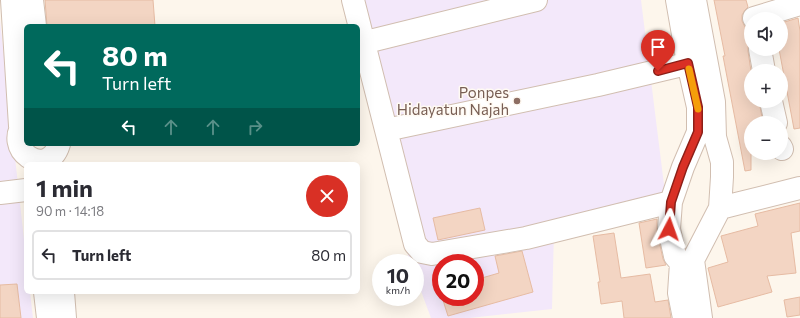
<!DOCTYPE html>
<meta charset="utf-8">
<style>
:root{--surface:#fff;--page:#f2f2f3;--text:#2b2b33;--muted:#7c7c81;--line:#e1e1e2}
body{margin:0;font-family:Commissioner,sans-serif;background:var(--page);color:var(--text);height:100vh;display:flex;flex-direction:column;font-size:15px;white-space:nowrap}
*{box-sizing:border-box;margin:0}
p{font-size:13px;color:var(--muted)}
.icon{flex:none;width:22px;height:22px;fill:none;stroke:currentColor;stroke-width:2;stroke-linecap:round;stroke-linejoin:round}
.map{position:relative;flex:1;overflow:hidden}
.details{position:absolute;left:24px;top:162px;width:336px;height:132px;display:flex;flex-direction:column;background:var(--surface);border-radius:6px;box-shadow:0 4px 16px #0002}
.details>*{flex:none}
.banner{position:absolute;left:24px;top:24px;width:336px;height:122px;border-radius:6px;box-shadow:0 4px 16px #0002;background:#00695c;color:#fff;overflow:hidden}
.fabs{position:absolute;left:744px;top:12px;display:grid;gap:8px}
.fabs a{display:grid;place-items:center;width:44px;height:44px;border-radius:50%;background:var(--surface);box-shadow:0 4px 16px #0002;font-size:20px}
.speed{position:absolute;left:372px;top:254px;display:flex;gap:8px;font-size:20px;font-weight:700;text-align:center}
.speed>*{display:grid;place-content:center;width:52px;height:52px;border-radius:50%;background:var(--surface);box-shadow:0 4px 16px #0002;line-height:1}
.speed small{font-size:10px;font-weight:400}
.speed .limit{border:6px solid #d22;background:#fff;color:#111}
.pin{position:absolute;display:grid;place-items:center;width:34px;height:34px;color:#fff;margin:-41px -17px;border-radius:50% 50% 50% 0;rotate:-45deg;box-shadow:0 0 4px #0007}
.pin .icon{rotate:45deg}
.me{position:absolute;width:44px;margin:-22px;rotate:4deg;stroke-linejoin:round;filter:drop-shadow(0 0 3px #0008)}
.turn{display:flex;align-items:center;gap:14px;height:84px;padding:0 12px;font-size:18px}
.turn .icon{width:52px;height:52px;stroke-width:2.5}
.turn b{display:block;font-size:28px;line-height:34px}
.lanes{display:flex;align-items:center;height:38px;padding:0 12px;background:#0003;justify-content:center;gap:20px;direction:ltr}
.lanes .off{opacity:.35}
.round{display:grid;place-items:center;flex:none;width:42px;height:42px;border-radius:21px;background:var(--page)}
.overview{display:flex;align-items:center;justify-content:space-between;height:68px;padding:0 12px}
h1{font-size:24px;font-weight:700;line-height:30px}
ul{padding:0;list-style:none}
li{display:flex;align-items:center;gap:12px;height:50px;margin:0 8px 6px;padding:0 4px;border:2px solid var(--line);border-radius:6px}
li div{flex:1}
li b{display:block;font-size:15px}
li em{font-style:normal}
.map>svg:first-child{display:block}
.education{fill:#f3e8fa;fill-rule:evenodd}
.building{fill:#f3d5c3;stroke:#e6bba3}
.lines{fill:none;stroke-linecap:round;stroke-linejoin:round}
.minor-casing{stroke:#d1beb0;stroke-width:24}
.minor{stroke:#fff;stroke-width:22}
.route-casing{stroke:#8d1f18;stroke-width:10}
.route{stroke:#d93025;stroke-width:7}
.slow{stroke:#f59e0b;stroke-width:7}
.education-dot{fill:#8d6e63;stroke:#fffaf3;stroke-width:1.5}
.labels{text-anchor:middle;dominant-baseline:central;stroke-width:3;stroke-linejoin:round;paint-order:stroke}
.education-label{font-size:15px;fill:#785e54;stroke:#fffaf3;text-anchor:end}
</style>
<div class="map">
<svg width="800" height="318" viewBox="0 0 800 318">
<rect width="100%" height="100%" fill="#fdf6ec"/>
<!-- education -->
<path class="education" d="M 363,0 L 641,0 L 666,201 L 554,231 L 552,309 L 470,318 L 431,318 L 415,275 L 415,263 L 410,263 L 408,256 ZM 521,249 L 533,292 L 448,316 L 442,297 L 441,297 L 441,292 L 435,269 L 441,267 L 441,263 L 475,263 L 475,280 L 499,273 L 495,256 Z
M 0,20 L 26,258 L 26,292 L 30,292 L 33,318 L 21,318 L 17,284 L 0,285 Z"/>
<!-- building -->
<path class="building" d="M 45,0 L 153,0 L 155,26 L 47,26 Z
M 714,0 L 746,0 L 748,7 L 745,10 L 742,15 L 742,21 L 745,27 L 751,30 L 751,41 L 748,45 L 748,51 L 751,71 L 751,101 L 759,101 L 763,123 L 751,123 L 751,170 L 745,171 L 723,56 L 725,56 Z
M 798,18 L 800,31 L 800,128 L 794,129 L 779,49 L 781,49 L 781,23 Z
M 800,203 L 800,231 L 791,233 L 796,273 L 767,276 L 772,292 L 718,307 L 708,268 L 728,262 L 721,236 L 758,226 L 755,214 Z
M 480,208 L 485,230 L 438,240 L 433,218 Z
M 657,219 L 657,232 L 663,259 L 666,265 L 646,268 L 639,223 Z
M 614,233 L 621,278 L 650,274 L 655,302 L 668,300 L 671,318 L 624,318 L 622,301 L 601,304 L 598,282 L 600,282 L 593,236 Z
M 522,251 L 533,292 L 448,316 L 442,297 L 475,297 L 475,280 L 499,273 L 495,256 Z
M 17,284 L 21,318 L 0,318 L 0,285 Z
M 800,297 L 800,315 L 787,317 L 784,300 Z"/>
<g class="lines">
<!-- minor casing -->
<g class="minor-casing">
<path id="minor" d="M 12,0 L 20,126
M 32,0 L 35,26
M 353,0 L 415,244 L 422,252 L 432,254 L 526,238 L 671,202
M 677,0 L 688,63 L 698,107 L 698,132 L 683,167 L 671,202 L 669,229 L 675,256 L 681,263 L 679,293 L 684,318
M 695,0 L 714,102 L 715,137 L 722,162 L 722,177 L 720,208 L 693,260 L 701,318
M 754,18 L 800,4
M 358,44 L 536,0
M 760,49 L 764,71
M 771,101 L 776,123
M 26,121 C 0,149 48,181 59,144
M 386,130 L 598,85 L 703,60
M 781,147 L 782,149
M 0,193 L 26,190
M 720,208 L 800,188
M 45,292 L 48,318
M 63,292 L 65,318"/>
</g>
<!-- minor -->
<use href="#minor" class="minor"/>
</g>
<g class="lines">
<!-- route casing -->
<g class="route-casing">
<path id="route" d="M 658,71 L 688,63 L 698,107 L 698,132 L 683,167 L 671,202 L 669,229"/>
</g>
<!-- route -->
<use href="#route" class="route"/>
<!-- slow -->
<path class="slow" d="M 689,69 L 698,109"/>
</g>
<!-- markers -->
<circle class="education-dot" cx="517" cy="101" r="4"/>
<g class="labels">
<!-- education labels -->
<g class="education-label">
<text x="509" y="92">Ponpes<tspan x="509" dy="17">Hidayatun Najah</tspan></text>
</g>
</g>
</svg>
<div class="fabs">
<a><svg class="icon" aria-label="sound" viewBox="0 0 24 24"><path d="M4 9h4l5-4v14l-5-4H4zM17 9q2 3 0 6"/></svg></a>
<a>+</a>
<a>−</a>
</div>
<div class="speed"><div>10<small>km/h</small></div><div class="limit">20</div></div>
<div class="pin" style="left:658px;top:71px;background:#d93025"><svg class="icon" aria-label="arrive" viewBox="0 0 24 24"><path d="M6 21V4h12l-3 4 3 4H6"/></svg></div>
<svg class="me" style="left:669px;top:229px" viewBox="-20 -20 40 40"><path d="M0-17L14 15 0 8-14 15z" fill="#d93025" stroke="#fff" stroke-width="4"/></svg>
<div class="banner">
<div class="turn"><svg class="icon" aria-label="left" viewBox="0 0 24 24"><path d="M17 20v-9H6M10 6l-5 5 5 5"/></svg><div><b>80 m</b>Turn left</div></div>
<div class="lanes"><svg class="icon" aria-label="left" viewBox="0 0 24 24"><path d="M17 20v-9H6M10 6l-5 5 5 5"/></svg><svg class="icon off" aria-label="ahead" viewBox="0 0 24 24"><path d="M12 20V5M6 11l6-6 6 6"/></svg><svg class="icon off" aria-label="ahead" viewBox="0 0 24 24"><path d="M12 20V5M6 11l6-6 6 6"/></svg><svg class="icon off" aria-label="right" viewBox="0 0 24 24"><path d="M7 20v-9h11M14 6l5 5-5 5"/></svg></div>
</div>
<section class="details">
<div class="overview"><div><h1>1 min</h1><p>90 m · 14:18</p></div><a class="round" style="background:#d93025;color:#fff"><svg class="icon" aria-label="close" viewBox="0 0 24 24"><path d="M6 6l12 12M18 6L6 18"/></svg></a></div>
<ul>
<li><svg class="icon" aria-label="left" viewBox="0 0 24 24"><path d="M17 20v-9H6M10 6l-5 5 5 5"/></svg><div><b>Turn left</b></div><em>80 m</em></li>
</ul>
</section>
</div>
